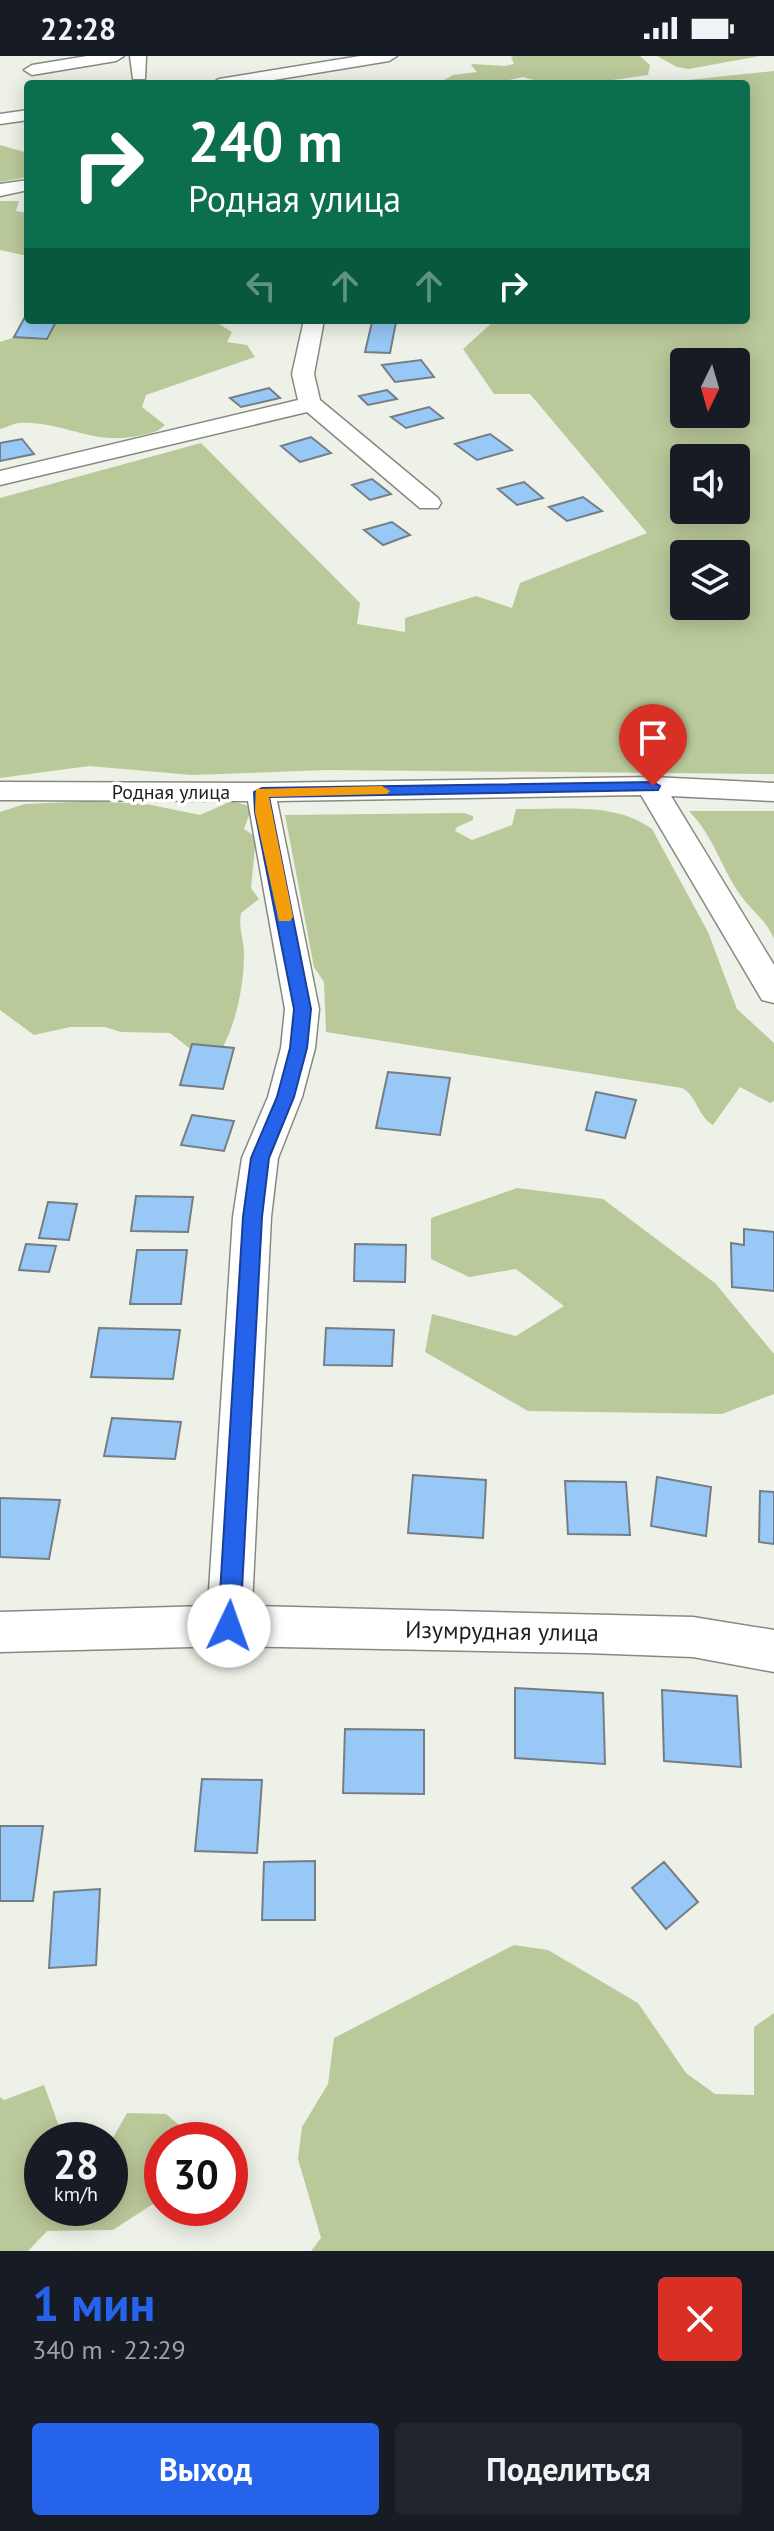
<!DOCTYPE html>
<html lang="ru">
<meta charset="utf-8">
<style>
:root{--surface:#171b24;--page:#20242c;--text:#f1f3f6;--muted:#9ea1a6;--accent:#2563eb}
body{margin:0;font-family:"PT Sans",sans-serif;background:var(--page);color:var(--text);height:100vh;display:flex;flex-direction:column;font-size:30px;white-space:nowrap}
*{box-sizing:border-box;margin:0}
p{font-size:26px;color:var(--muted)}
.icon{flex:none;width:44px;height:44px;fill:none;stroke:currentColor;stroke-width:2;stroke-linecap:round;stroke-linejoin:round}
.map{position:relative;height:2195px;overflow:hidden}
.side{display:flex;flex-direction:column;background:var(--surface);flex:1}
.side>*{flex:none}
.guide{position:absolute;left:24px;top:24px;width:726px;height:244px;border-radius:8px;box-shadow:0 4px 20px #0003;background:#0b6e4f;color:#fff;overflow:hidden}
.needle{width:52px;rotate:185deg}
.tools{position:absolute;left:670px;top:292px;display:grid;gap:16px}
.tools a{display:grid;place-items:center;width:80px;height:80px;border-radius:8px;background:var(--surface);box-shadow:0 4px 20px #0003;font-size:40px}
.speed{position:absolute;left:24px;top:2066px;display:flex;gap:16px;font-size:40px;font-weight:700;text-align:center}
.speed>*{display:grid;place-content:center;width:104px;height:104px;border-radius:50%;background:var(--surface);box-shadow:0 4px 20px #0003;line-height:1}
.speed small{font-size:20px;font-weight:400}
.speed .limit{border:12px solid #d22;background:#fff;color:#111}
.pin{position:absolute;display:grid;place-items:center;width:68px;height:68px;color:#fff;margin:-82px -34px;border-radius:50% 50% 50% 0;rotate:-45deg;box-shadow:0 0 8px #0007}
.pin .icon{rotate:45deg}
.me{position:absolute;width:88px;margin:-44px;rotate:3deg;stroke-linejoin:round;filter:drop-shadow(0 0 6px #0008)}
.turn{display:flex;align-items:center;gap:28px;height:168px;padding:0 32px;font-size:36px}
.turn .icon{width:104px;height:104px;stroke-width:2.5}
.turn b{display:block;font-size:56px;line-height:68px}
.lanes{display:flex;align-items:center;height:76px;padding:0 32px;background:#0003;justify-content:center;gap:40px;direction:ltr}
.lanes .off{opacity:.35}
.round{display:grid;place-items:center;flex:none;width:84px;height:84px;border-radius:8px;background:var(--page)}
.head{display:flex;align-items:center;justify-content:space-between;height:136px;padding:0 32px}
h1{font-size:48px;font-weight:700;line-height:60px;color:var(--accent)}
.primary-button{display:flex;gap:16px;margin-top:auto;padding:16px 32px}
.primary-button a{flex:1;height:92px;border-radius:8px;background:var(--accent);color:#fff;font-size:32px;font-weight:700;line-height:92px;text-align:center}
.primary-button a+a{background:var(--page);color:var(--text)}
.status{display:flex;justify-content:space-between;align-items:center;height:56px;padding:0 40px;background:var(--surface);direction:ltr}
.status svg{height:22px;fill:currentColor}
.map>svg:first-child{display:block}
.green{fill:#bac99a;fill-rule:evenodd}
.building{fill:#97c8f6;stroke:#767d84;stroke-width:2}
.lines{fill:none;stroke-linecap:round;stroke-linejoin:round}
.minor-casing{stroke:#878a81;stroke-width:3}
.minor{fill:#fff;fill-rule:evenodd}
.route{fill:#2563eb;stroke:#184099;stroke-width:2}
.slow{fill:#f59e0b}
.labels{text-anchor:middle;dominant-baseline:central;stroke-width:7;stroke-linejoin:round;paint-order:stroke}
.street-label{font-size:20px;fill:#1f201c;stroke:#fff}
.near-street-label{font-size:24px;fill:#1f201c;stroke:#fff}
</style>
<div class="status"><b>22:28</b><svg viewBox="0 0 49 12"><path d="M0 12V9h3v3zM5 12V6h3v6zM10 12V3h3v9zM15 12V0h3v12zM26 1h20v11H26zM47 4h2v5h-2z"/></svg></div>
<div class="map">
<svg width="774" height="2195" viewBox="0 0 774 2195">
<rect width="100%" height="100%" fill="#edf1e7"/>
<!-- green -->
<path class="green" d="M 514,0 L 640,0 L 650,9 L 648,19 L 584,28 L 549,28 L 523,21 L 490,28 L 448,28 L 444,24 L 453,19 L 477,16 L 471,9 L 473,8 L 505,10 L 514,8 L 511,1 Z
M 657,0 L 760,0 L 689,13 L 677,11 Z
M 774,15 L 774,718 L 327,714 L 192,719 L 89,710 L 0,722 L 0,442 L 201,387 L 360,547 L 357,568 L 405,576 L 405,562 L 476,540 L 512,552 L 520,527 L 647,477 L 530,338 L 494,338 L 463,293 L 495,264 L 746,264 L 746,28 L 649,28 ZM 684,306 L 736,306 L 736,358 L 684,358 ZM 684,402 L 736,402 L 736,454 L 684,454 ZM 684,498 L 736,498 L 736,550 L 684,550 Z
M 0,89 L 28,97 L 28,121 L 0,126 Z
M 0,145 L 19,145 L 16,155 L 28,157 L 28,200 L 0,194 Z
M 67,264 L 219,264 L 219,268 L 232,276 L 227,286 L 247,289 L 255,301 L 146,339 L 142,351 L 165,369 C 158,376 152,377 142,379 C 92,391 63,364 18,367 C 12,368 6,372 0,373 L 0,286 Z
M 93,745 L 146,748 L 200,759 L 232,745 L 252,751 L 244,773 L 256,781 L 251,832 L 259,843 L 241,857 C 238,873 245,886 244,902 C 243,935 236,966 221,995 L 193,995 L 170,977 L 121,976 L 105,971 L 70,971 L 34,979 L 0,954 L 0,756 L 25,748 Z
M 516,753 C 560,754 615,745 652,773 L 708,876 L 737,953 L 774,987 L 774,1045 L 770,1047 L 740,1031 L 713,1069 C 698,1061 698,1041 682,1032 L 326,976 L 324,926 L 314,911 L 285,759 L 464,757 L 473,760 L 473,764 L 457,771 L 455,775 L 472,784 L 512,769 Z
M 689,755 L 774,755 L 774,883 C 765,862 751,855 739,837 C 720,809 714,781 689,755 Z
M 517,1132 L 603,1143 L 715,1227 L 774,1298 L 774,1338 L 722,1358 L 528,1355 L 425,1296 L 432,1258 L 516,1280 L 564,1250 L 516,1213 L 469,1221 L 431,1203 L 431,1162 Z
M 514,1889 L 548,1894 L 638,1947 L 686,2017 L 715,2038 L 754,2039 L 754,1971 L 774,1957 L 774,2195 L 311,2195 L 321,2182 L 298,2103 L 302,2071 L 328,2028 L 334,1982 Z
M 44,2029 L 64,2084 L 42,2084 L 42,2152 L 110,2152 L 110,2087 L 127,2057 L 166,2058 L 186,2075 L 183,2084 L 162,2084 L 162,2142 L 113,2174 L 47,2175 L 28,2195 L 0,2195 L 0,2041 L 4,2044 Z"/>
<!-- building -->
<path class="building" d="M 25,261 L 28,264 L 57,264 L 47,283 L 14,281 Z
M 372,266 L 396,266 L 390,297 L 365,296 Z
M 421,304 L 434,321 L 395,326 L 382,309 Z
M 269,332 L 280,342 L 241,351 L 230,342 Z
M 387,334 L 397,343 L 368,349 L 359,340 Z
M 429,351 L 443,362 L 406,372 L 391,361 Z
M 490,378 L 512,394 L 477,404 L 455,388 Z
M 311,381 L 331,397 L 300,406 L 281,390 Z
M 22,383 L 34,398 L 0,405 L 0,387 Z
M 372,423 L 391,438 L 370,444 L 352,429 Z
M 524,426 L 543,442 L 517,449 L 498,433 Z
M 583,441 L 602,455 L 567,465 L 549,451 Z
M 392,466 L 410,479 L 383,489 L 364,474 Z
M 192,988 L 234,992 L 223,1033 L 180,1029 Z
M 388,1016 L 450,1022 L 440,1079 L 376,1072 Z
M 596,1036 L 636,1044 L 625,1082 L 586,1074 Z
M 192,1059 L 234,1065 L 224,1095 L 181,1089 Z
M 136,1140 L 193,1141 L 188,1176 L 131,1175 Z
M 48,1146 L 77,1148 L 69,1184 L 39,1182 Z
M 744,1173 L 774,1176 L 774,1235 L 732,1231 L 731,1187 L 744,1189 Z
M 26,1188 L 56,1190 L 49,1216 L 19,1214 Z
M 355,1188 L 406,1189 L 405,1226 L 354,1225 Z
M 137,1194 L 187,1194 L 181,1248 L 130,1248 Z
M 99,1272 L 180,1274 L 173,1323 L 91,1321 Z
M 326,1272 L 394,1274 L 392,1310 L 324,1309 Z
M 112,1362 L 181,1366 L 175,1403 L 104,1400 Z
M 413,1419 L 486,1424 L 483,1482 L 408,1477 Z
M 657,1421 L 711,1431 L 706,1480 L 651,1470 Z
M 565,1425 L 626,1426 L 630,1479 L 568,1478 Z
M 760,1435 L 774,1436 L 774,1488 L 759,1486 Z
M 0,1442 L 60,1444 L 49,1503 L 0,1501 Z
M 515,1632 L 603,1637 L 605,1708 L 515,1702 Z
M 662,1634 L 737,1640 L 741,1711 L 664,1705 Z
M 345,1673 L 424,1674 L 424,1738 L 343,1737 Z
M 202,1723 L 262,1724 L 257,1797 L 195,1795 Z
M 0,1770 L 43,1770 L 33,1845 L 0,1845 Z
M 315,1805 L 315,1864 L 262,1864 L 264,1806 Z
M 664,1806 L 698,1846 L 666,1873 L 632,1832 Z
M 100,1833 L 96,1909 L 49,1912 L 54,1836 Z"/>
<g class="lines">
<!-- minor casing -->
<g class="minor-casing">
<path id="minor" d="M 87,0 L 124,0 L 116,5 L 32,19 L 24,14 L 32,9 Z
M 130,0 L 146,0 L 145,23 L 133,23 Z
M 360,0 L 397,0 L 389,5 L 249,28 L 211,28 L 219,23 Z
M 28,54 L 28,64 L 0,68 L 0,58 Z
M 28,124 L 28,134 L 0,140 L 0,128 Z
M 304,264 L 324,264 L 314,318 L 320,344 L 438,442 L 441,447 L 438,452 L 420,452 L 307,356 L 0,429 L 0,415 L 298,344 L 292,318 Z
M 653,721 L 774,727 L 774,745 L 671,740 L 774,909 L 774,947 L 762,944 L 641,739 L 277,745 L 319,953 L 315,992 L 302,1041 L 278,1102 L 271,1161 L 252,1550 L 693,1561 L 774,1574 L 774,1616 L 693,1601 L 586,1597 L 229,1590 L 0,1596 L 0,1556 L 208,1550 L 233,1161 L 242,1102 L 268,1041 L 281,992 L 285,953 L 248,745 L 0,744 L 0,726 L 262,727 Z"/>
</g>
<!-- minor -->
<use href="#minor" class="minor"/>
</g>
<!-- route -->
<path class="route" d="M 653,726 L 660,730 L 658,734 L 269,741 L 311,953 L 307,992 L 294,1041 L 269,1102 L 262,1161 L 240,1570 L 237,1578 L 229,1581 L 221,1578 L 218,1570 L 243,1161 L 251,1102 L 277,1041 L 290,992 L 294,953 L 255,756 L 254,736 L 262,732 Z"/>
<!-- slow -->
<path class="slow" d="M 382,730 L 390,735 L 387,738 L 269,741 L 293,861 L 290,865 L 279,865 L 255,756 L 256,733 Z"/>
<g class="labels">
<!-- street labels -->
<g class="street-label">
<text x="171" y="736">Родная улица</text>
</g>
<!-- near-street labels -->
<g class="near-street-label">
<text transform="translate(502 1575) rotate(1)">Изумрудная улица</text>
</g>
</g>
</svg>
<div class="tools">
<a><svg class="needle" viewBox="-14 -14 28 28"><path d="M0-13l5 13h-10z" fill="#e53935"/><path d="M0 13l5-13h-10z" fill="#9ea1a6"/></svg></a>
<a><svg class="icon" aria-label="sound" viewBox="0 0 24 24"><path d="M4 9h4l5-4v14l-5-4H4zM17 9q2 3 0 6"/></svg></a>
<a><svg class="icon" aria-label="layers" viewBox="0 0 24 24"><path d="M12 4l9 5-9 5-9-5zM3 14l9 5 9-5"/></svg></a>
</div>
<div class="speed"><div>28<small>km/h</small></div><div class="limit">30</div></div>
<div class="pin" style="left:653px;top:730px;background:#d93025"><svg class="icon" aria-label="arrive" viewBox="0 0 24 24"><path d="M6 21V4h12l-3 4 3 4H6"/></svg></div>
<svg class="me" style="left:229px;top:1570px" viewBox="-20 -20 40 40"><circle r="19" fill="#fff"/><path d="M0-13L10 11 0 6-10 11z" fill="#2563eb"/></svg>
<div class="guide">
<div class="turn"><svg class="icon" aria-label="right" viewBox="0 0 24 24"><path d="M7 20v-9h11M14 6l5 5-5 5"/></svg><div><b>240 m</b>Родная улица</div></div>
<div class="lanes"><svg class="icon off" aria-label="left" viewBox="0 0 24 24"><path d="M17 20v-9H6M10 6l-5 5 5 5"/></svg><svg class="icon off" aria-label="ahead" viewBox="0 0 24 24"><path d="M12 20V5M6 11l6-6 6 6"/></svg><svg class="icon off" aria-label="ahead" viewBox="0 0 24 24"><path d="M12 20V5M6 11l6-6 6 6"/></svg><svg class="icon" aria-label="right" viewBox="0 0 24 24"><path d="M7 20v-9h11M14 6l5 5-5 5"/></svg></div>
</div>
</div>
<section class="side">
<div class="head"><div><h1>1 мин</h1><p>340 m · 22:29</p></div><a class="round" style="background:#d93025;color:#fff"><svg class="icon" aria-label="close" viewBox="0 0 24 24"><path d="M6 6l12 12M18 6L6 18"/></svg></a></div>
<div class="primary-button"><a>Выход</a><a>Поделиться</a></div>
</section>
